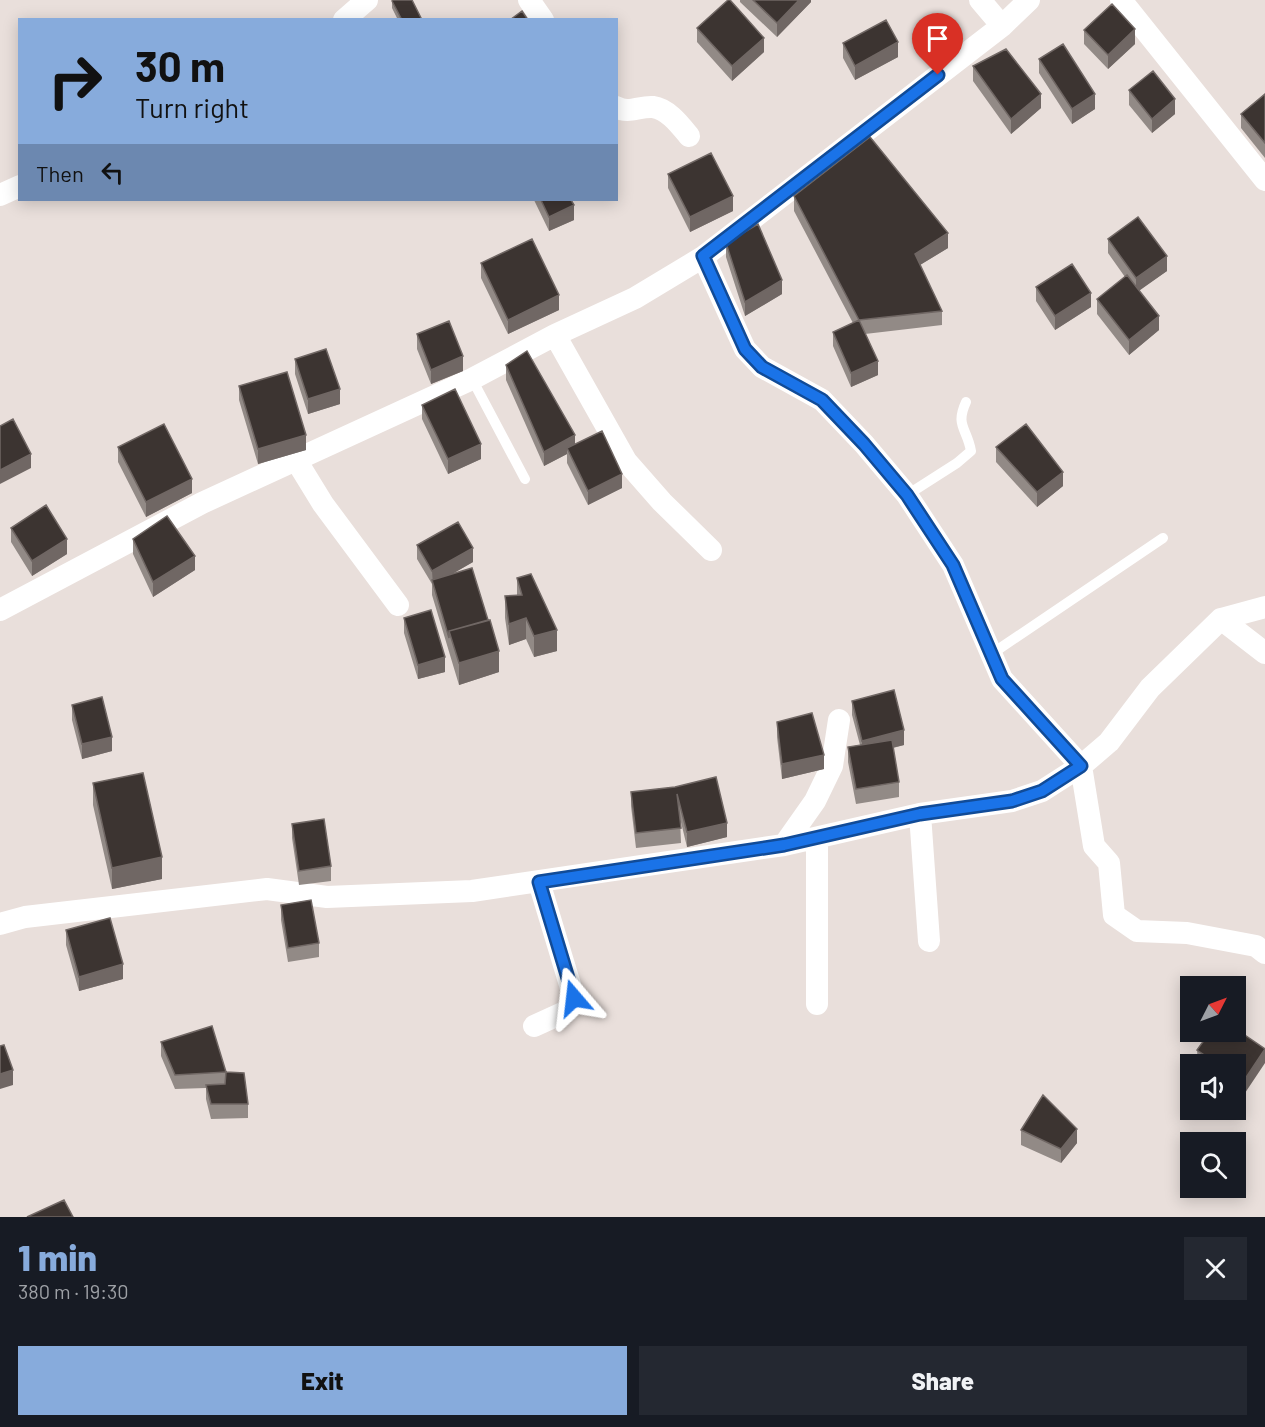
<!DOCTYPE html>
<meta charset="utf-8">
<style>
:root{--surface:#171b24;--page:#242831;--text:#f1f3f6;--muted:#9ea1a6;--accent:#87abdc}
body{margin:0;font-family:Barlow,sans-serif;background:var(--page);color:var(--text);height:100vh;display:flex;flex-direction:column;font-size:22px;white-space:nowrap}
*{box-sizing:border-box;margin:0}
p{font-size:20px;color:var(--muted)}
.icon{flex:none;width:33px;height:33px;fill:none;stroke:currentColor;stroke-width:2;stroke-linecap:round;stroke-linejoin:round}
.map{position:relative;height:1217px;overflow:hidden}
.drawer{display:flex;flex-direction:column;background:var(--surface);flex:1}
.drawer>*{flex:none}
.guide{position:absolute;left:18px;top:18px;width:600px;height:183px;border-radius:0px;box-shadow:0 3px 15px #0003;background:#87abdc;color:#111;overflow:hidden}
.needle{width:39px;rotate:48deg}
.tools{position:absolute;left:1180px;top:976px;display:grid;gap:12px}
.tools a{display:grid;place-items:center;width:66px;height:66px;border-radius:0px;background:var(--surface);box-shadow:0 3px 15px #0003;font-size:30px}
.pin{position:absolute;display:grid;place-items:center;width:51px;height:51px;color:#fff;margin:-62px -26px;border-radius:50% 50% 50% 0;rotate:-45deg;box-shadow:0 0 6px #0007}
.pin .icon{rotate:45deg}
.me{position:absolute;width:66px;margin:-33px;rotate:343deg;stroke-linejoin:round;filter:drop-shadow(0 0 4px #0008)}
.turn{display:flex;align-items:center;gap:21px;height:126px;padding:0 18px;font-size:27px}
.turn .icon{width:78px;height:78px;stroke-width:2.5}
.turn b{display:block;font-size:42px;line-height:51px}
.then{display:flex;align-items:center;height:57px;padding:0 18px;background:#0003;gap:12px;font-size:22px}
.round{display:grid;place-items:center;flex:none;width:63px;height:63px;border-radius:0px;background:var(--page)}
.headline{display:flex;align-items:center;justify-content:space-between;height:102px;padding:0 18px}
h1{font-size:36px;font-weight:800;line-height:45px;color:var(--accent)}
.primary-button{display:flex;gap:12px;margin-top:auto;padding:12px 18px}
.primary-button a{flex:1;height:69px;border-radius:0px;background:var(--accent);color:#111;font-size:24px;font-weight:800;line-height:69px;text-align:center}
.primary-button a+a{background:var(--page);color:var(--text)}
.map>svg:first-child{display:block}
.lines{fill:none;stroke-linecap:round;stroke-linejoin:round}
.service{stroke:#fff;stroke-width:10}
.minor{stroke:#fff;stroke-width:22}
.wall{fill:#928a86}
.shaded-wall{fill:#706764}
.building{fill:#3c3431;stroke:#706764;stroke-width:1.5}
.route-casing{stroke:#114b97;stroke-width:15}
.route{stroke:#1a73e8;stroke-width:10}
</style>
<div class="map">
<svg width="1265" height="1217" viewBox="0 0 1265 1217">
<rect width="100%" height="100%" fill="#e9dfdb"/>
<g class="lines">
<!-- service -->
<path class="service" d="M 472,379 L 525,479
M 907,495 L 957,463 L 971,451 C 967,428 955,426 966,402
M 990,655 L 1163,538"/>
<!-- minor -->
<path class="minor" d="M 529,0 L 543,20
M 980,0 L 1002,26
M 1121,0 L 1265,180
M 344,20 L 367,0
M 616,107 C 629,114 639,106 653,107 C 668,109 680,125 689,136
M 0,195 L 20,186
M 703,257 L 745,349 L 762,367 L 822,400 L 864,444 L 907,495 L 953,565 L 1002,679 L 1081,766 L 1094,846 L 1109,863 L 1114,915 L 1137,931 L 1187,933 L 1256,946 L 1265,953
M 555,335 L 626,461 L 662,502 L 711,550
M 296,460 L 323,504 L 398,605
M 0,610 L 202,503 L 472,379 L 555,335 L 635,298 L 703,257 L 1002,26 L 1029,0
M 1221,619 L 1265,653
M 920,814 L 929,941
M 817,840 L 817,1004
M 784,845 L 815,801 L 832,766 L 839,720
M 0,924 L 25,917 L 267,889 L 327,897 L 472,891 L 784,845 L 920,814 L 1012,801 L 1042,791 L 1081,766 L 1109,742 L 1150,688 L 1221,619 L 1265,607
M 534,1026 L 567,1011 L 574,998 L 539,882"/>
</g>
<!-- wall -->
<path class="wall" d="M 740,0 L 811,0 L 811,2 L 777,37 L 740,2 Z
M 392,1 L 422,20 L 398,20 L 392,8 Z
M 697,28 L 764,52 L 732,81 L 697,42 Z
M 1084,30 L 1135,44 L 1108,69 L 1084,44 Z
M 843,43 L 898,57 L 855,80 L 843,58 Z
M 1039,59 L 1095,109 L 1072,124 L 1039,73 Z
M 973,66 L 1041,108 L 1011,134 L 973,81 Z
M 1129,90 L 1175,114 L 1152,133 L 1129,105 Z
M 1265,94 L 1265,158 L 1241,128 L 1241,114 Z
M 668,174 L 733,211 L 690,232 L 668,188 Z
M 794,196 L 948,248 L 920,265 L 942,311 L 942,325 L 865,334 L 878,375 L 851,387 L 833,346 L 833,332 L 853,323 L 794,211 Z
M 534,200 L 571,200 L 574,220 L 549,231 Z
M 1108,239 L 1167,271 L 1139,290 L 1159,330 L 1129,355 L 1097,314 L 1097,299 L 1125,277 L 1108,253 Z
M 726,243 L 782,294 L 745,316 L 726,257 Z
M 481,263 L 559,310 L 508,334 L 481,278 Z
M 1036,287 L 1091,307 L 1055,330 L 1036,301 Z
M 417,334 L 463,371 L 431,384 L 417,349 Z
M 295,359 L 340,404 L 308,414 L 295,374 Z
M 506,365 L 575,444 L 622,488 L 588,505 L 567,463 L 567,454 L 544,466 L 506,380 Z
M 239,386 L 306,450 L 258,464 L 239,400 Z
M 422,405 L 481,459 L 448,474 L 422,419 Z
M 118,447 L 192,493 L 146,517 L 118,462 Z
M 996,447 L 1063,486 L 1037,507 L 996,462 Z
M 11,528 L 67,554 L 32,576 L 11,542 Z
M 133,539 L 195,570 L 153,597 L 133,554 Z
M 417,545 L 473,562 L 452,574 L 499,672 L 459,685 L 432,595 L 432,584 L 417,559 Z
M 517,578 L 557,651 L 534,657 L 526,639 L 509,645 L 505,618 L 505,596 L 517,595 Z
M 404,618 L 445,672 L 418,679 L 404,633 Z
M 852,701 L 904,745 L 893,748 L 899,782 L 899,797 L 856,804 L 848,762 L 848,747 L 860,745 L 852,715 Z
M 72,705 L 112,751 L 82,759 L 72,720 Z
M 777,722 L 824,769 L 782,779 L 777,737 Z
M 93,783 L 162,879 L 112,889 L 93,805 Z
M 675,787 L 727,837 L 687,847 L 680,818 L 681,843 L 636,848 L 631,806 L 631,792 Z
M 292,824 L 331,866 L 331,881 L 299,885 L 292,838 Z
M 281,905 L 319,943 L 319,957 L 288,962 L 281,920 Z
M 66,930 L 123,979 L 79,991 L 66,945 Z
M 161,1042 L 226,1072 L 248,1104 L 248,1118 L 211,1119 L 206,1099 L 206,1088 L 175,1089 L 161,1056 Z
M 1265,1049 L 1243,1096 L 1236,1091 L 1236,1065 L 1198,1065 L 1197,1050 Z
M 1021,1130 L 1077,1143 L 1061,1163 L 1021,1145 Z"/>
<!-- shaded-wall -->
<path class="shaded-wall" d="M 799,0 L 811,0 L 811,2 L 777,37 L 777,23 Z
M 1135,29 L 1135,44 L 1108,69 L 1108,55 Z
M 764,38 L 764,52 L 732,81 L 732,66 Z
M 898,42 L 898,57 L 855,80 L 855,66 Z
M 1041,94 L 1041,108 L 1011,134 L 1011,119 Z
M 1095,94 L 1095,109 L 1072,124 L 1072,109 Z
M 1175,99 L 1175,114 L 1152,133 L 1152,119 Z
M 733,196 L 733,211 L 690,232 L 690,217 Z
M 574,205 L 574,220 L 549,231 L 549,217 Z
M 948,233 L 948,248 L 915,268 L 915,254 Z
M 1167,256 L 1167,271 L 1136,293 L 1136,278 Z
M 782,280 L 782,294 L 745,316 L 745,302 Z
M 1091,293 L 1091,307 L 1055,330 L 1055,316 Z
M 559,295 L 559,310 L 508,334 L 508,320 Z
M 1159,316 L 1159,330 L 1129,355 L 1129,340 Z
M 463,356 L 463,371 L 431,384 L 431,370 Z
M 878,361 L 878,375 L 851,387 L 851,373 Z
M 340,389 L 340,404 L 308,414 L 308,399 Z
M 306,435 L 306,450 L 258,464 L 258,449 Z
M 575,435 L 575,449 L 567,448 L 567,454 L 544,466 L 544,452 Z
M 481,444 L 481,459 L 448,474 L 448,459 Z
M 31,454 L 31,468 L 0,484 L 0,470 Z
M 1063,472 L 1063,486 L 1037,507 L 1037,492 Z
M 622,474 L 622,488 L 588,505 L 588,491 Z
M 192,479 L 192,493 L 146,517 L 146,502 Z
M 67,539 L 67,554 L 32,576 L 32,561 Z
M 473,548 L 473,562 L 433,585 L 432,571 Z
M 195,556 L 195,570 L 153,597 L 153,582 Z
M 526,618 L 526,639 L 509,645 L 509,624 Z
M 557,630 L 557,651 L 534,657 L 534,636 Z
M 499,651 L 499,672 L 459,685 L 459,663 Z
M 445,657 L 445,672 L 418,679 L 418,665 Z
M 904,730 L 904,745 L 862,755 L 862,741 Z
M 112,737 L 112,751 L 82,759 L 82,744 Z
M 824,755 L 824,769 L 782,779 L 782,764 Z
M 727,823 L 727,837 L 687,847 L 687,832 Z
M 162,857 L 162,879 L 112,889 L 112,868 Z
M 123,964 L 123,979 L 79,991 L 79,977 Z
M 1265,1049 L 1265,1063 L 1243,1096 L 1243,1082 Z
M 13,1070 L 13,1085 L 0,1089 L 0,1074 Z
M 1077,1129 L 1077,1143 L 1061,1163 L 1061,1149 Z"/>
<!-- building -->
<path class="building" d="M 393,0 L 412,0 L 422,20 L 402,20 L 392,1 Z
M 728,0 L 730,0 L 764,38 L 732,66 L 697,28 Z
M 753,0 L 799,0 L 777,23 Z
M 1112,4 L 1135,29 L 1108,55 L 1084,30 Z
M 522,11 L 528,20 L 510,20 Z
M 886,20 L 898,42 L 855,66 L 843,43 Z
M 1063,44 L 1095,94 L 1072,109 L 1039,59 Z
M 1006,49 L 1041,94 L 1011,119 L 973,66 Z
M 1153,71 L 1175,99 L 1152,119 L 1129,90 Z
M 1265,94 L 1265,143 L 1241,114 Z
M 870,137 L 948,233 L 915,254 L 942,311 L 859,320 L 794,196 Z
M 711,153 L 733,196 L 690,217 L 668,174 Z
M 541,200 L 571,200 L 574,205 L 549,217 Z
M 1138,217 L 1167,256 L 1136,278 L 1108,239 Z
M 758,224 L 782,280 L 745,302 L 726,243 Z
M 532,239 L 559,295 L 508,320 L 481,263 Z
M 1072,264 L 1091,293 L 1055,316 L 1036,287 Z
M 1127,275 L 1159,316 L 1129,340 L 1097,299 Z
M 859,320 L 878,361 L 851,373 L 833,332 Z
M 449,321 L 463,356 L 431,370 L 417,334 Z
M 326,349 L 340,389 L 308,399 L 295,359 Z
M 527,351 L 575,435 L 544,452 L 506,365 Z
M 287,372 L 306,435 L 258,449 L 239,386 Z
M 455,389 L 481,444 L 448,459 L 422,405 Z
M 13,419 L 31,454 L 0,470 L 0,426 Z
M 164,424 L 192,479 L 146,502 L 118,447 Z
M 1026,424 L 1063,472 L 1037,492 L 996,447 Z
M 602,431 L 622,474 L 588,491 L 567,448 Z
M 46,505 L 67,539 L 32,561 L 11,528 Z
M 167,516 L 195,556 L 153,582 L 133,539 Z
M 458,522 L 473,548 L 432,571 L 417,545 Z
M 472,568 L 488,620 L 449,631 L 449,638 L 432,580 Z
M 531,574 L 557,630 L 534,636 L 526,618 L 509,624 L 505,596 L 522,595 L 517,578 Z
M 431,610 L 445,657 L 418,665 L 404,618 Z
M 490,620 L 499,651 L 459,663 L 449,631 Z
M 894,690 L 904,730 L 862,741 L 852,701 Z
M 102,697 L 112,737 L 82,744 L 72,705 Z
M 812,713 L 824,755 L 782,764 L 777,722 Z
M 892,740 L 899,782 L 856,789 L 848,747 Z
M 143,773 L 162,857 L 112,868 L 93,783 Z
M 716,777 L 727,823 L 687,832 L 677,794 L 681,828 L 636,833 L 631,792 L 675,787 Z
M 324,819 L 331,866 L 299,871 L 292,824 Z
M 311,900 L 319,943 L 288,948 L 281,905 Z
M 110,918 L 123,964 L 79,977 L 66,930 Z
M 212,1026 L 226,1072 L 244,1073 L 248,1104 L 211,1104 L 206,1085 L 225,1084 L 226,1072 L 175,1075 L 161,1042 Z
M 1236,1029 L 1265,1049 L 1243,1082 L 1236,1077 L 1236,1065 L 1219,1065 L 1197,1050 L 1210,1032 L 1236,1032 Z
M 4,1045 L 13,1070 L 0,1074 L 0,1046 Z
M 1043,1095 L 1077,1129 L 1061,1149 L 1021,1130 Z
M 64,1200 L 73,1217 L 27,1217 Z"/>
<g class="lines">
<!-- route casing -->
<g class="route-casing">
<path id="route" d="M 574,998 L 539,882 L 784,845 L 920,814 L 1012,801 L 1042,791 L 1081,766 L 1002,679 L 953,565 L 907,495 L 864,444 L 822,400 L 762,367 L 745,349 L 703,256 L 938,75"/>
</g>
<!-- route -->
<use href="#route" class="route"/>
</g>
</svg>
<div class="tools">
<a><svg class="needle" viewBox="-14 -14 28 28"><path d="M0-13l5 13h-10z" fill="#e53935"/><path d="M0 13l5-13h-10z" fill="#9ea1a6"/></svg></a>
<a><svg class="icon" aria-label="sound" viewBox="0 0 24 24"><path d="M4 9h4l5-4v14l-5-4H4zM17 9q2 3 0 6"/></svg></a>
<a><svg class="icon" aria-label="search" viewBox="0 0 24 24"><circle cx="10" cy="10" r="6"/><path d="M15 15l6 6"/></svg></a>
</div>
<div class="pin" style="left:938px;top:75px;background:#d93025"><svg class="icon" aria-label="arrive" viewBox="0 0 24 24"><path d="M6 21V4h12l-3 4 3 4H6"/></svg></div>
<svg class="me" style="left:574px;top:998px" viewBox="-20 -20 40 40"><path d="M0-17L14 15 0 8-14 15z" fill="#1a73e8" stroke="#fff" stroke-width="4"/></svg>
<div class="guide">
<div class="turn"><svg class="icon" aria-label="right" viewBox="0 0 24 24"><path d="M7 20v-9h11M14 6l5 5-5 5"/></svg><div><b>30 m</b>Turn right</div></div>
<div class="then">Then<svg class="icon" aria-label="left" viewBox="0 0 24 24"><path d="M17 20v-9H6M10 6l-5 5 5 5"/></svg></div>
</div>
</div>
<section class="drawer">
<div class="headline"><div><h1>1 min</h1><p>380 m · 19:30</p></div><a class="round"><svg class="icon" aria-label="close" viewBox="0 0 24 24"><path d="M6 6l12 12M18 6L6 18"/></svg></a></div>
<div class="primary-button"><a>Exit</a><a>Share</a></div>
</section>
